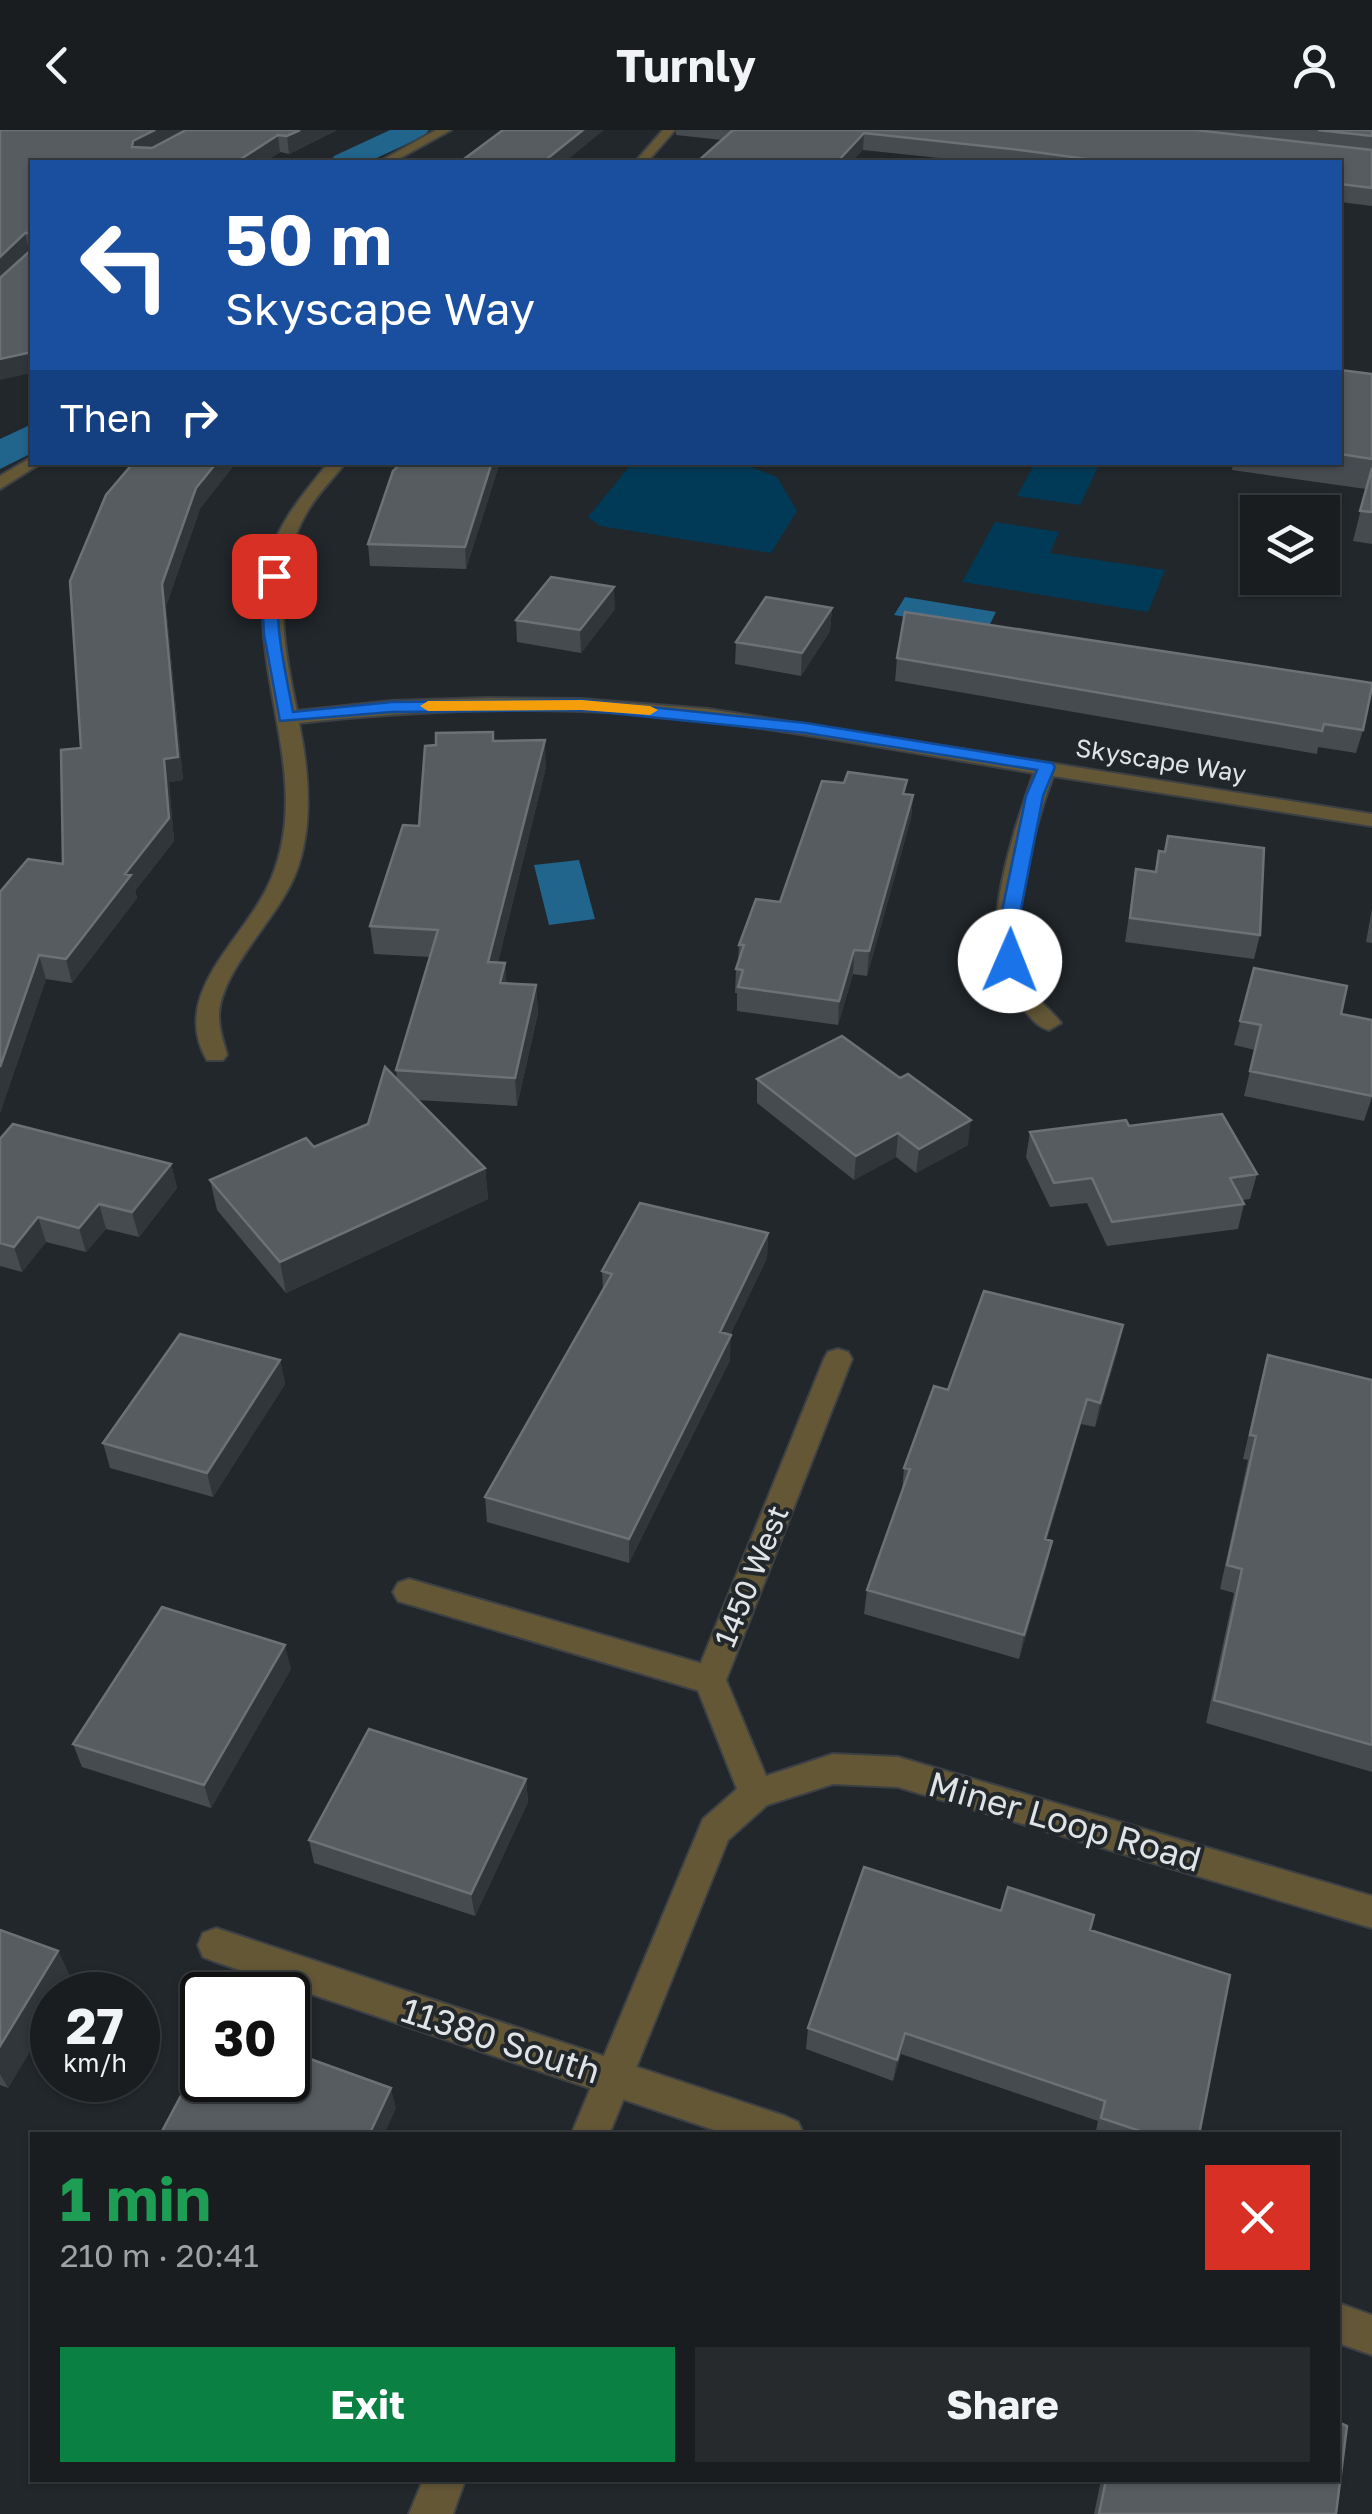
<!DOCTYPE html>
<meta charset="utf-8">
<style>
:root{--surface:#1a1d20;--page:#272a2d;--text:#f1f3f6;--muted:#9fa2a5;--line:#383b3e;--accent:#0b8043}
body{margin:0;font-family:"Golos Text",sans-serif;background:var(--page);color:var(--text);height:100vh;display:flex;flex-direction:column;font-size:38px;white-space:nowrap}
*{box-sizing:border-box;margin:0}
p{font-size:32px;color:var(--muted)}
.icon{flex:none;width:55px;height:55px;fill:none;stroke:currentColor;stroke-width:2;stroke-linecap:round;stroke-linejoin:round}
.map{position:relative;flex:1;overflow:hidden}
.details{position:absolute;left:30px;top:2002px;width:1310px;height:350px;display:flex;flex-direction:column;background:var(--surface);border-radius:0px;box-shadow:0 2px 8px #0004,0 0 0 2px var(--line)}
.details>*{flex:none}
.top-card{position:absolute;left:30px;top:30px;width:1312px;height:305px;border-radius:0px;box-shadow:0 2px 8px #0004,0 0 0 2px var(--line);background:#1a4fa0;color:#fff;overflow:hidden}
.controls{position:absolute;left:1240px;top:365px;display:grid;gap:20px}
.controls a{display:grid;place-items:center;width:100px;height:100px;border-radius:0px;background:var(--surface);box-shadow:0 2px 8px #0004,0 0 0 2px var(--line);font-size:50px}
.speed{position:absolute;left:30px;top:1842px;display:flex;gap:20px;font-size:50px;font-weight:700;text-align:center}
.speed>*{display:grid;place-content:center;width:130px;height:130px;border-radius:50%;background:var(--surface);box-shadow:0 2px 8px #0004,0 0 0 2px var(--line);line-height:1}
.speed small{font-size:25px;font-weight:400}
.speed .limit{border:5px solid #111;border-radius:15px;background:#fff;color:#111}
.pin{position:absolute;display:grid;place-items:center;width:85px;height:85px;color:#fff;margin:-42px;border-radius:20px;box-shadow:0 5px 15px #0006}
.me{position:absolute;width:110px;margin:-55px;rotate:1deg;stroke-linejoin:round;filter:drop-shadow(0 0 8px #0008)}
.turn{display:flex;align-items:center;gap:35px;height:210px;padding:0 30px;font-size:45px}
.turn .icon{width:130px;height:130px;stroke-width:2.5}
.turn b{display:block;font-size:70px;line-height:85px}
.then{display:flex;align-items:center;height:95px;padding:0 30px;background:#0003;gap:20px;font-size:38px}
.round{display:grid;place-items:center;flex:none;width:105px;height:105px;border-radius:0px;background:var(--page)}
.overview{display:flex;align-items:center;justify-content:space-between;height:170px;padding:0 30px}
h1{font-size:60px;font-weight:700;line-height:75px;color:#1e9e55}
.button{display:flex;gap:20px;margin-top:auto;padding:20px 30px}
.button a{flex:1;height:115px;border-radius:0px;background:var(--accent);color:#fff;font-size:40px;font-weight:700;line-height:115px;text-align:center}
.button a+a{background:var(--page);color:var(--text)}
header{display:flex;justify-content:space-between;align-items:center;height:130px;padding:0 30px;background:var(--surface);font-size:45px;font-weight:700}
.map>svg:first-child{display:block}
.green{fill:#013a57}
.water{fill:#21648c}
.lines{fill:none;stroke-linecap:round;stroke-linejoin:round}
.canal{fill:#21648c;fill-rule:evenodd}
.service-casing{stroke:#3d4145;stroke-width:4}
.minor-casing{stroke:#3d4145;stroke-width:4}
.service{fill:#635736;fill-rule:evenodd}
.minor{fill:#635736;fill-rule:evenodd}
.wall{fill:#464b4f}
.shaded-wall{fill:#30363a}
.building{fill:#565c60;stroke:#6c7175;stroke-width:2.5}
.route{fill:#1a73e8;stroke:#114b97;stroke-width:2.5}
.slow{fill:#f59e0b}
.labels{text-anchor:middle;dominant-baseline:central;stroke-width:8;stroke-linejoin:round;paint-order:stroke}
.far-street-label{font-size:25px;fill:#e1e4e7;stroke:#22272b}
.street-label{font-size:30px;fill:#e1e4e7;stroke:#22272b}
.near-street-label{font-size:35px;fill:#e1e4e7;stroke:#22272b}
</style>
<header><svg class="icon" aria-label="back" viewBox="0 0 24 24"><path d="M15 5l-7 7 7 7"/></svg>Turnly<svg class="icon" aria-label="person" viewBox="0 0 24 24"><circle cx="12" cy="8" r="4"/><path d="M4 21q1-7 8-7t8 7"/></svg></header>
<div class="map">
<svg width="1372" height="2384" viewBox="0 0 1372 2384">
<rect width="100%" height="100%" fill="#22272b"/>
<!-- green -->
<path class="green" d="M 633,332 L 741,333 L 777,347 L 797,381 L 771,423 L 600,396 L 588,387 Z
M 1035,333 L 1035,332 L 1100,333 L 1080,375 L 1017,366 Z
M 995,392 L 1059,402 L 1050,423 L 1165,440 L 1148,482 L 962,452 Z"/>
<!-- water -->
<path class="water" d="M 905,467 L 996,482 L 987,500 L 894,485 Z
M 579,730 L 595,789 L 549,795 L 534,735 Z"/>
<g class="lines">
<!-- canal -->
<path class="canal" d="M 390,0 L 429,0 L 424,6 L 368,32 L 330,32 L 334,26 Z
M 32,294 L 32,323 L 0,339 L 0,309 Z"/>
<!-- service casing -->
<g class="service-casing">
<path id="service" d="M 436,0 L 451,0 L 393,32 L 379,32 Z
M 32,327 L 32,332 L 40,332 L 38,335 L 0,359 L 0,346 Z
M 409,1449 L 710,1536 L 721,1540 L 726,1550 L 721,1560 L 710,1564 L 398,1471 L 393,1462 L 398,1453 Z
M 216,1798 L 785,1986 L 798,1992 L 804,2005 L 729,2005 L 216,1832 L 203,1827 L 198,1815 L 203,1803 Z
M 1338,2173 L 1372,2185 L 1372,2225 L 1338,2213 Z"/>
</g>
<!-- minor casing -->
<g class="minor-casing">
<path id="minor" d="M 663,0 L 675,0 L 647,32 L 635,32 Z
M 329,332 L 346,332 C 333,349 317,364 307,382 C 270,445 283,513 297,581 L 392,571 L 488,568 L 581,569 L 708,579 L 1372,684 L 1372,696 L 1053,646 C 1035,695 1004,802 1026,851 C 1033,868 1051,879 1061,893 L 1049,900 C 1038,897 1033,890 1025,881 C 1017,872 1007,862 1002,850 C 982,796 1015,695 1034,643 C 926,625 818,605 710,591 C 574,574 435,578 299,593 C 309,642 314,698 295,745 C 277,790 219,841 219,887 C 219,900 224,913 227,925 L 223,930 L 207,930 C 170,867 238,814 265,762 C 322,652 241,541 269,428 C 279,391 305,362 329,332 Z
M 838,1219 L 848,1222 L 852,1229 L 726,1550 L 766,1646 L 833,1624 L 898,1627 L 1372,1766 L 1372,1798 L 898,1657 L 833,1654 L 767,1675 L 728,1710 L 609,2005 L 571,2005 L 703,1689 L 737,1659 L 694,1550 L 824,1229 L 828,1222 Z
M 423,2350 L 465,2350 L 453,2384 L 409,2384 Z"/>
</g>
<!-- service -->
<use href="#service" class="service"/>
<!-- minor -->
<use href="#minor" class="minor"/>
</g>
<!-- wall -->
<path class="wall" d="M 0,0 L 337,0 L 289,24 L 280,22 L 265,32 L 32,32 L 32,243 Z
M 676,0 L 1372,0 L 1372,76 L 1340,72 L 1340,32 L 977,32 L 863,20 L 722,10 L 676,5 Z
M 1340,240 L 1372,244 L 1372,414 L 1353,411 L 1366,359 L 1232,340 L 1233,332 L 1340,332 Z
M 402,332 L 500,332 L 466,439 L 370,436 L 368,414 Z
M 200,379 L 166,476 L 183,650 L 169,652 L 174,711 L 135,761 L 137,768 L 72,853 L 46,849 L 0,983 L 0,762 L 63,734 L 81,618 Z
M 832,478 L 830,501 L 801,546 L 735,534 L 736,512 Z
M 615,479 L 581,523 L 517,512 L 516,490 Z
M 897,528 L 1363,600 L 1356,623 L 1318,617 L 1317,624 L 895,551 Z
M 493,602 L 494,611 L 546,637 L 498,832 L 505,833 L 506,854 L 536,855 L 538,883 L 517,976 L 417,970 L 485,1038 L 488,1069 L 286,1163 L 217,1080 L 210,1050 L 314,1017 L 368,994 L 397,949 L 396,940 L 430,827 L 374,824 L 370,796 L 419,696 L 436,615 Z
M 844,653 L 913,665 L 911,688 L 867,846 L 853,844 L 838,895 L 737,881 L 737,863 L 735,863 L 736,839 L 738,831 L 739,815 L 780,772 Z
M 1159,721 L 1260,805 L 1254,829 L 1125,812 L 1136,739 L 1155,741 Z
M 1372,779 L 1372,813 L 1366,812 Z
M 1254,838 L 1341,884 L 1372,967 L 1364,991 L 1244,966 L 1255,920 L 1234,915 Z
M 757,949 L 968,1015 L 916,1043 L 896,1027 L 854,1050 L 757,973 Z
M 1129,996 L 1257,1044 L 1250,1069 L 1242,1070 L 1244,1074 L 1238,1099 L 1107,1116 L 1087,1073 L 1050,1077 L 1026,1027 L 1030,1002 Z
M 0,1009 L 171,1034 L 177,1058 L 139,1107 L 106,1099 L 86,1122 L 46,1112 L 22,1142 L 0,1136 Z
M 768,1103 L 767,1128 L 730,1205 L 730,1230 L 629,1433 L 487,1392 L 485,1367 L 603,1160 L 602,1141 Z
M 1118,1220 L 1095,1297 L 1081,1294 L 1047,1409 L 1047,1435 L 1019,1529 L 864,1484 L 867,1460 L 902,1362 L 904,1338 L 948,1260 Z
M 1268,1225 L 1372,1250 L 1372,1642 L 1206,1593 L 1234,1463 L 1220,1459 L 1248,1330 L 1243,1329 L 1261,1250 Z
M 280,1230 L 285,1254 L 213,1367 L 110,1338 L 103,1313 Z
M 291,1539 L 211,1678 L 82,1637 L 73,1614 Z
M 526,1649 L 528,1672 L 475,1786 L 314,1733 L 309,1710 Z
M 1001,1781 L 1090,1800 L 1199,2005 L 1095,2005 L 1098,1991 L 901,1924 L 893,1951 L 806,1919 L 808,1898 Z
M 0,1800 L 58,1821 L 72,1851 L 8,1958 L 0,1955 Z
M 1101,2350 L 1338,2350 L 1336,2384 L 1094,2384 Z"/>
<!-- shaded-wall -->
<path class="shaded-wall" d="M 155,0 L 190,0 L 136,29 L 132,17 L 133,11 Z
M 300,0 L 337,0 L 289,24 L 287,6 Z
M 583,0 L 604,0 L 565,32 L 543,32 Z
M 864,3 L 863,20 L 852,32 L 837,32 Z
M 278,5 L 280,22 L 265,32 L 236,32 Z
M 25,103 L 29,121 L 0,150 L 0,127 Z
M 32,222 L 32,243 L 0,250 L 0,229 Z
M 217,332 L 237,332 L 200,379 L 166,476 L 183,650 L 169,652 L 174,711 L 135,761 L 137,768 L 72,853 L 66,829 L 125,744 L 164,629 L 162,454 L 196,358 Z
M 492,332 L 500,332 L 466,439 L 465,417 Z
M 614,457 L 615,479 L 581,523 L 580,500 Z
M 832,478 L 830,501 L 801,546 L 802,523 Z
M 545,610 L 546,637 L 491,860 L 488,832 Z
M 913,665 L 911,688 L 867,846 L 869,821 Z
M 854,820 L 853,844 L 838,895 L 839,871 Z
M 39,825 L 46,849 L 0,983 L 0,937 Z
M 505,833 L 507,860 L 500,853 Z
M 536,855 L 538,883 L 517,976 L 515,948 Z
M 971,990 L 968,1015 L 916,1043 L 919,1019 Z
M 898,1003 L 896,1027 L 854,1050 L 856,1026 Z
M 171,1034 L 177,1058 L 139,1107 L 132,1082 Z
M 485,1038 L 488,1069 L 286,1163 L 280,1132 Z
M 99,1074 L 106,1099 L 86,1122 L 79,1098 Z
M 38,1087 L 46,1112 L 22,1142 L 14,1117 Z
M 768,1103 L 767,1128 L 720,1227 L 720,1202 Z
M 1123,1195 L 1118,1220 L 1095,1297 L 1100,1273 Z
M 731,1205 L 730,1230 L 629,1433 L 629,1409 Z
M 280,1230 L 285,1254 L 213,1367 L 207,1343 Z
M 1087,1269 L 1081,1294 L 1040,1433 L 1045,1409 Z
M 1052,1411 L 1047,1435 L 1019,1529 L 1024,1505 Z
M 285,1515 L 291,1539 L 211,1678 L 204,1655 Z
M 526,1649 L 528,1672 L 475,1786 L 471,1764 Z
M 58,1821 L 72,1851 L 64,1865 L 52,1865 L 52,1884 L 8,1958 L 0,1944 L 0,1916 Z
M 905,1903 L 901,1924 L 893,1951 L 897,1930 Z
M 391,1958 L 396,1978 L 384,2005 L 369,2005 Z"/>
<!-- building -->
<path class="building" d="M 0,0 L 155,0 L 133,11 L 132,17 L 152,18 L 186,0 L 300,0 L 287,6 L 278,5 L 236,32 L 32,32 L 32,222 L 0,229 L 0,148 L 31,120 L 31,103 L 25,103 L 0,127 Z
M 503,0 L 583,0 L 543,32 L 460,32 Z
M 733,0 L 1195,0 L 1372,20 L 1372,58 L 1340,54 L 1340,32 L 1109,32 L 1020,20 L 864,3 L 837,32 L 697,32 Z
M 1318,0 L 1372,0 L 1372,6 Z
M 1340,240 L 1372,244 L 1372,329 L 1340,324 Z
M 134,332 L 217,332 L 196,358 L 162,454 L 178,627 L 164,629 L 169,688 L 125,744 L 131,745 L 66,829 L 39,825 L 0,937 L 0,762 L 28,729 L 63,734 L 61,620 L 81,618 L 70,451 L 106,365 Z
M 402,332 L 492,332 L 465,417 L 368,414 L 393,341 Z
M 1372,338 L 1372,382 L 1360,381 Z
M 551,447 L 614,457 L 580,500 L 516,490 Z
M 766,467 L 832,478 L 802,523 L 736,512 Z
M 905,482 L 1372,553 L 1372,557 L 1363,600 L 1324,594 L 1322,601 L 897,528 Z
M 493,602 L 493,611 L 545,610 L 488,832 L 505,833 L 500,853 L 536,855 L 515,948 L 396,940 L 438,800 L 370,796 L 403,695 L 419,696 L 425,616 L 436,615 L 436,603 Z
M 848,642 L 907,650 L 903,664 L 913,665 L 869,821 L 854,820 L 839,871 L 738,857 L 743,840 L 736,839 L 744,815 L 739,815 L 756,769 L 780,772 L 822,651 L 844,653 Z
M 1168,706 L 1264,718 L 1260,805 L 1130,788 L 1136,739 L 1156,742 L 1159,721 L 1165,722 Z
M 1254,838 L 1347,856 L 1341,884 L 1372,890 L 1372,966 L 1250,941 L 1261,895 L 1240,891 Z
M 842,906 L 900,948 L 908,944 L 971,990 L 919,1019 L 898,1003 L 856,1026 L 757,949 Z
M 385,937 L 485,1038 L 280,1132 L 210,1050 L 306,1008 L 314,1017 L 368,994 Z
M 1222,984 L 1257,1044 L 1230,1048 L 1244,1074 L 1112,1092 L 1092,1048 L 1054,1053 L 1030,1002 L 1126,990 L 1129,996 Z
M 13,994 L 171,1034 L 132,1082 L 99,1074 L 79,1098 L 38,1087 L 14,1117 L 0,1113 L 0,1009 Z
M 640,1073 L 768,1103 L 720,1202 L 731,1205 L 629,1409 L 485,1367 L 612,1144 L 602,1141 Z
M 984,1161 L 1123,1195 L 1100,1273 L 1087,1269 L 1045,1409 L 1052,1411 L 1024,1505 L 867,1460 L 910,1339 L 904,1338 L 934,1256 L 948,1260 Z
M 180,1204 L 280,1230 L 207,1343 L 103,1313 Z
M 1268,1225 L 1372,1250 L 1372,1615 L 1214,1570 L 1242,1439 L 1227,1435 L 1256,1306 L 1250,1305 Z
M 162,1477 L 285,1515 L 204,1655 L 73,1614 Z
M 369,1599 L 526,1649 L 471,1764 L 309,1710 Z
M 864,1737 L 1001,1781 L 1008,1757 L 1094,1785 L 1090,1800 L 1230,1845 L 1199,2005 L 1152,2005 L 1101,1988 L 1105,1971 L 905,1903 L 897,1930 L 808,1898 Z
M 0,1800 L 58,1821 L 0,1916 Z
M 288,1921 L 391,1958 L 369,2005 L 160,2005 L 202,1926 L 202,1950 L 288,1950 Z
M 1338,2292 L 1347,2296 L 1336,2384 L 1099,2384 L 1106,2350 L 1338,2350 Z"/>
<!-- route -->
<path class="route" d="M 274,442 L 281,446 C 272,491 285,538 293,582 L 392,572 L 582,570 L 806,593 L 1052,633 L 1055,637 L 1043,666 L 1015,810 L 1019,831 L 1010,836 L 1003,835 L 996,810 L 1026,666 L 1037,640 L 806,603 L 582,580 L 392,582 L 280,591 L 264,504 L 262,469 L 266,446 Z"/>
<!-- slow -->
<path class="slow" d="M 582,570 L 650,576 L 658,580 L 650,585 L 582,580 L 428,581 L 420,576 L 428,571 Z"/>
<g class="labels">
<!-- far-street labels -->
<g class="far-street-label">
<text transform="translate(1161 630) rotate(9)">Skyscape Way</text>
</g>
<!-- street labels -->
<g class="street-label">
<text transform="translate(751 1446) rotate(-68)">1450 West</text>
</g>
<!-- near-street labels -->
<g class="near-street-label">
<text transform="translate(1065 1691) rotate(16)">Miner Loop Road</text>
<text transform="translate(501 1910) rotate(18)">11380 South</text>
</g>
</g>
</svg>
<div class="controls">
<a><svg class="icon" aria-label="layers" viewBox="0 0 24 24"><path d="M12 4l9 5-9 5-9-5zM3 14l9 5 9-5"/></svg></a>
</div>
<div class="speed"><div>27<small>km/h</small></div><div class="limit">30</div></div>
<div class="pin" style="left:274px;top:446px;background:#d93025"><svg class="icon" aria-label="arrive" viewBox="0 0 24 24"><path d="M6 21V4h12l-3 4 3 4H6"/></svg></div>
<svg class="me" style="left:1010px;top:831px" viewBox="-20 -20 40 40"><circle r="19" fill="#fff"/><path d="M0-13L10 11 0 6-10 11z" fill="#1a73e8"/></svg>
<div class="top-card">
<div class="turn"><svg class="icon" aria-label="left" viewBox="0 0 24 24"><path d="M17 20v-9H6M10 6l-5 5 5 5"/></svg><div><b>50 m</b>Skyscape Way</div></div>
<div class="then">Then<svg class="icon" aria-label="right" viewBox="0 0 24 24"><path d="M7 20v-9h11M14 6l5 5-5 5"/></svg></div>
</div>
<section class="details">
<div class="overview"><div><h1>1 min</h1><p>210 m · 20:41</p></div><a class="round" style="background:#d93025;color:#fff"><svg class="icon" aria-label="close" viewBox="0 0 24 24"><path d="M6 6l12 12M18 6L6 18"/></svg></a></div>
<div class="button"><a>Exit</a><a>Share</a></div>
</section>
</div>
